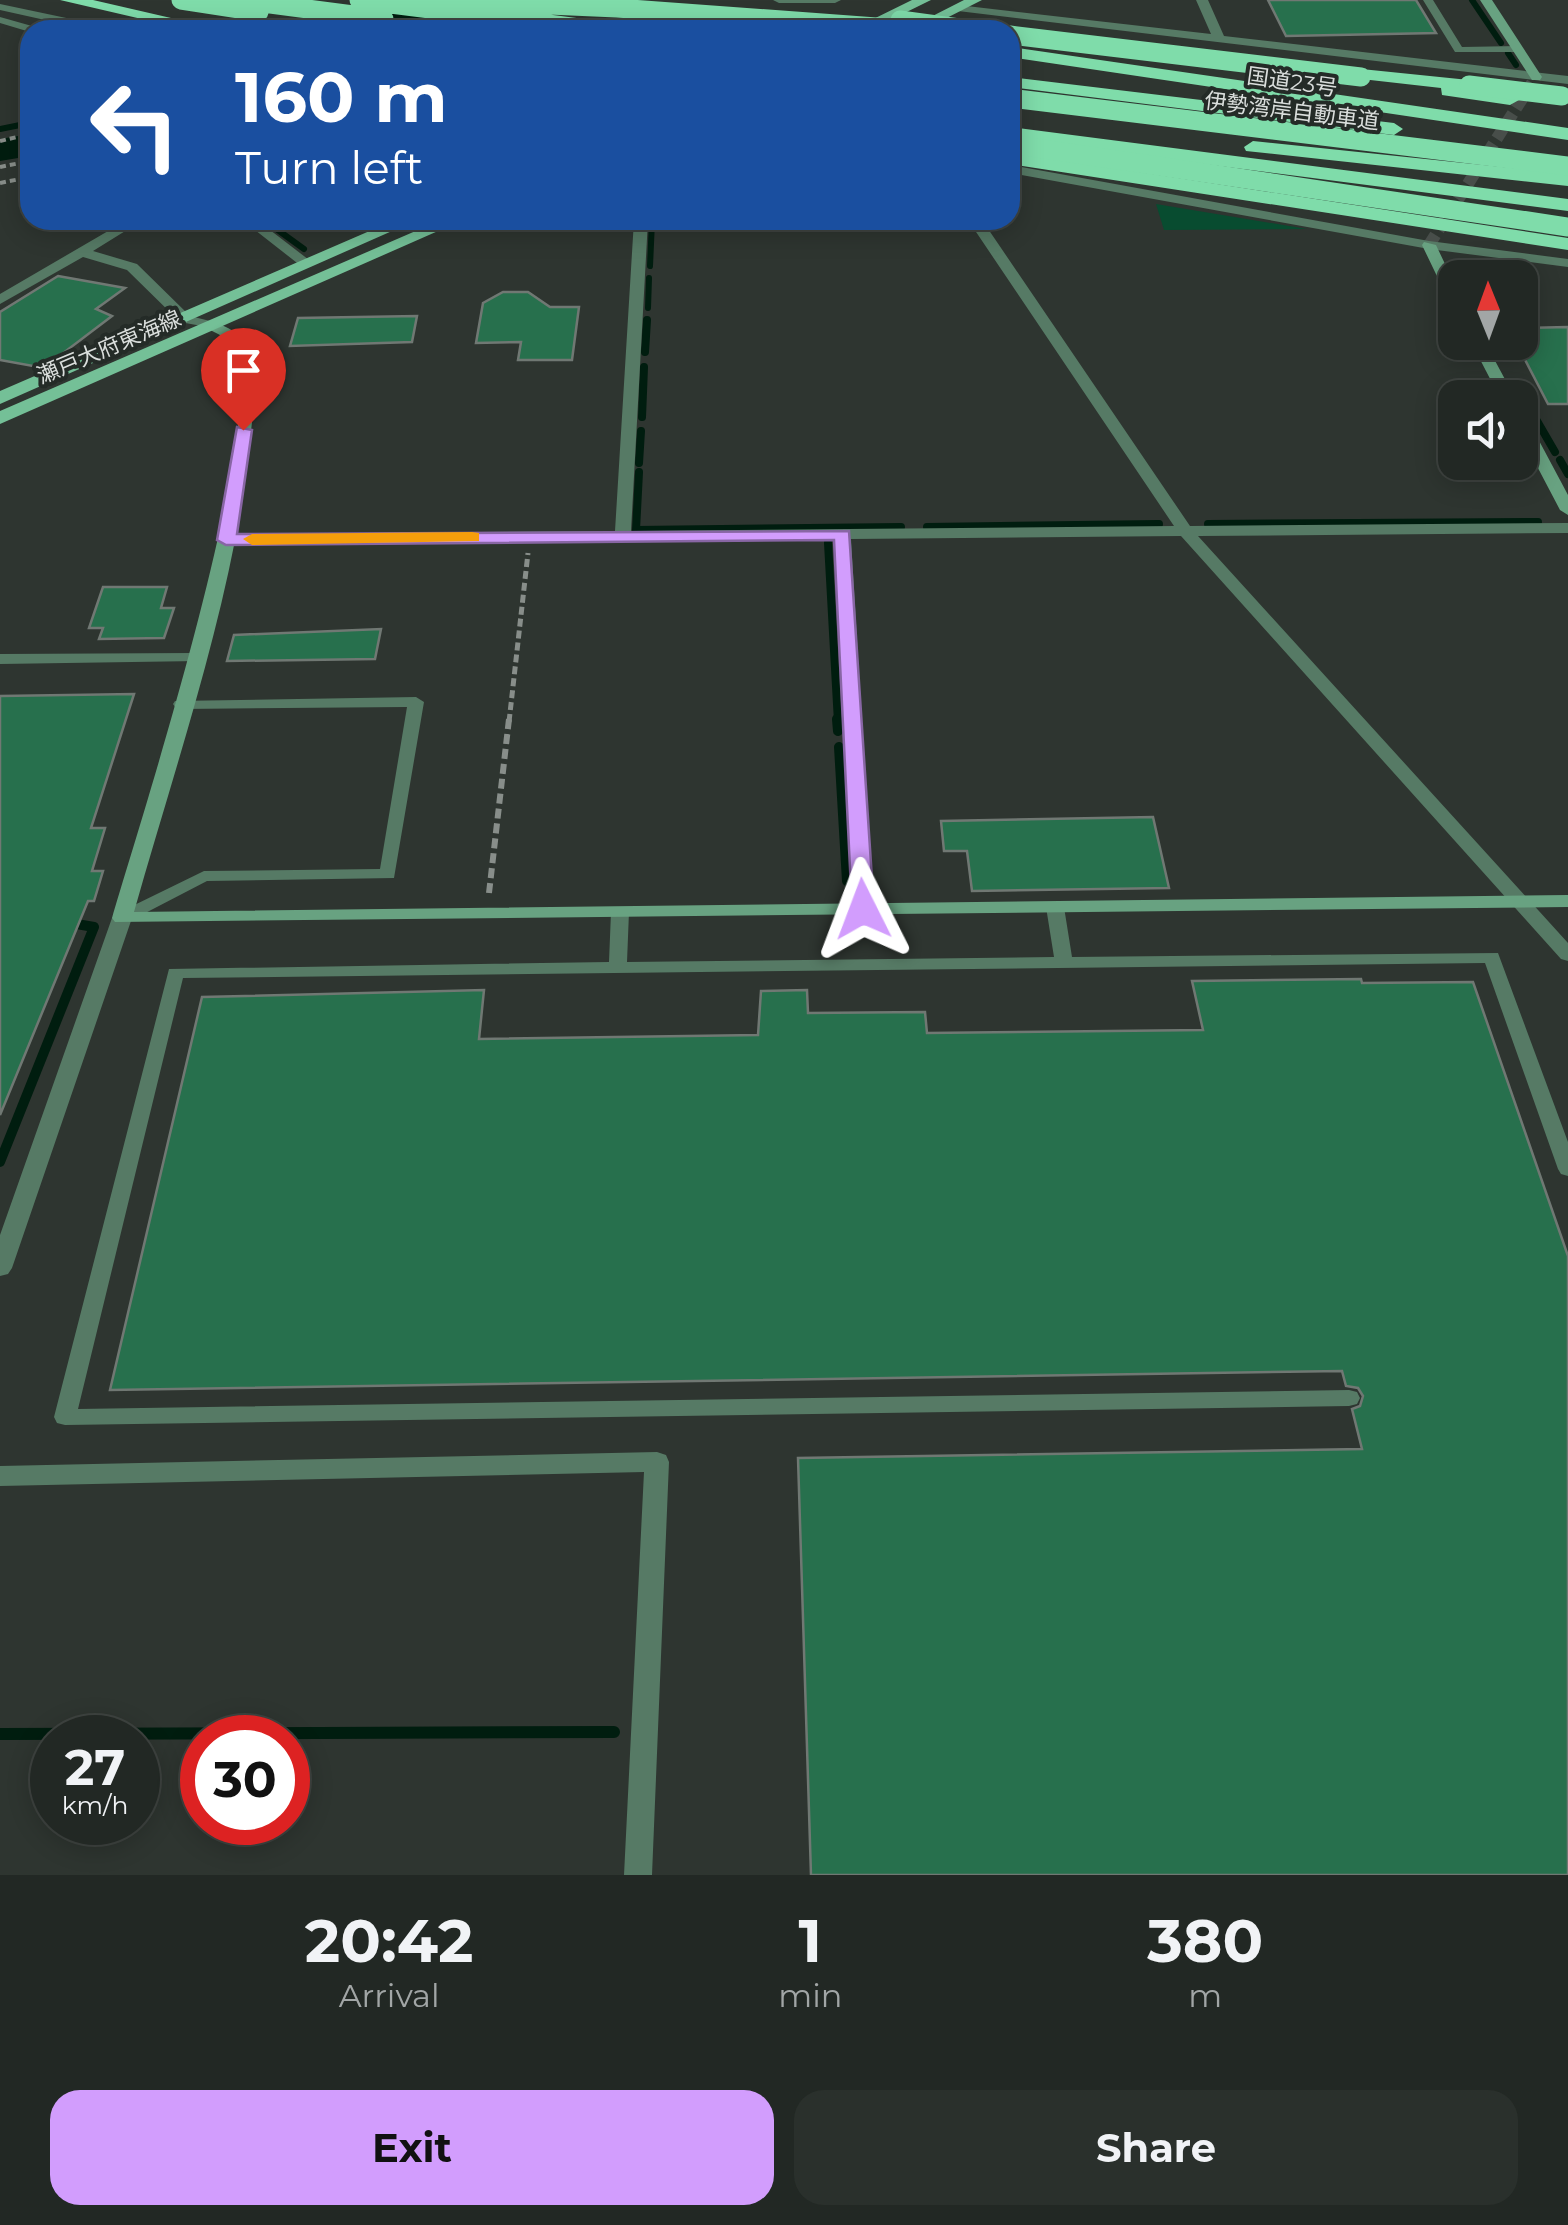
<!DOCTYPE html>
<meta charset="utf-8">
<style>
:root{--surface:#222824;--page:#2a302c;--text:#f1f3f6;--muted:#a2a6a6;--line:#3f4441;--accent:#d29dfd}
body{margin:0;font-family:Montserrat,"Noto Sans JP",sans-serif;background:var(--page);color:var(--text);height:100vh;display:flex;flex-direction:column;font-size:38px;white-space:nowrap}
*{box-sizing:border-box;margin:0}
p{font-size:32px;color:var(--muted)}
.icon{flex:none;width:55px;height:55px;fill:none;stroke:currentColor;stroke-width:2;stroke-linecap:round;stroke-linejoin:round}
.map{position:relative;height:1875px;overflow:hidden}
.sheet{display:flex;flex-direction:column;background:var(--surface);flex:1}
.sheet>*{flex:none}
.top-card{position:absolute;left:20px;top:20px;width:1000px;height:210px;border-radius:30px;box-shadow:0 5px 25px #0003,0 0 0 2px var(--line);background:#1a4fa0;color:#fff;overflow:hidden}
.needle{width:65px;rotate:359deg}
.buttons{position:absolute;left:1438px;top:260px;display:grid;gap:20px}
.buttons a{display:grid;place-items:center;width:100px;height:100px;border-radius:20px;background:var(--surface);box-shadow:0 5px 25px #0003,0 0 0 2px var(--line);font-size:50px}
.speed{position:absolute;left:30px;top:1715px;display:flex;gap:20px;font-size:50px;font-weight:700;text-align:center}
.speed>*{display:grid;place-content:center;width:130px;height:130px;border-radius:50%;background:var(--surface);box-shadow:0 5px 25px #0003,0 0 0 2px var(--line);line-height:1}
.speed small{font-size:25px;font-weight:400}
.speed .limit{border:15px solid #d22;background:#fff;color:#111}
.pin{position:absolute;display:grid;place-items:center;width:85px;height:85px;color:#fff;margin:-102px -42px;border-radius:50% 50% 50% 0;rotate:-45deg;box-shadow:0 0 10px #0007}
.pin .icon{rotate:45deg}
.me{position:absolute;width:110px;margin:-55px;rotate:357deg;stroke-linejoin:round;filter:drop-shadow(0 0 8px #0008)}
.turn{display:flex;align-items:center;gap:35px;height:210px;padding:0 50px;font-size:45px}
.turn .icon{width:130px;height:130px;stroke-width:2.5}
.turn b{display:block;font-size:70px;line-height:85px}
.eta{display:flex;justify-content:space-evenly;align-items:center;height:170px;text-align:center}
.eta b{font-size:60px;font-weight:700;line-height:70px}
.primary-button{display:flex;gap:20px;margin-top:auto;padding:20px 50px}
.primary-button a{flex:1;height:115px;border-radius:30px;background:var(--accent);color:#111;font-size:40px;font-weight:700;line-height:115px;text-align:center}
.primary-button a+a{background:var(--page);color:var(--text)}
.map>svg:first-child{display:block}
.green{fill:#084c30}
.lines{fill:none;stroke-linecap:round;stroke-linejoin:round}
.stream-far3{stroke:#001d0f;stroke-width:6}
.stream-far2{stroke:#001d0f;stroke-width:8}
.stream-far1{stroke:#001d0f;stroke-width:10}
.stream{stroke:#001d0f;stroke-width:12}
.river{fill:#001d0f;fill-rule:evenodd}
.building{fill:#27704d;stroke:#707873;stroke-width:2.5}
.secondary-tunnel{stroke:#484e4a;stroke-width:12;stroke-dasharray:12 6;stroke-linecap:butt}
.path-far2{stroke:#888e8a;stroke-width:4;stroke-dasharray:6 4;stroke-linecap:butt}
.path-far1{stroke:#888e8a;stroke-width:5;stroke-dasharray:8 4;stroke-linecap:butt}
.path{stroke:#888e8a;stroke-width:6;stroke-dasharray:10 5;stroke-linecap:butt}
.lane{fill:#567a65;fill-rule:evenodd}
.street{fill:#567a65;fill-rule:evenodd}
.secondary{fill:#68a281;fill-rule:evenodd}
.primary{fill:#74c097;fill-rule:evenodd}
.highway{fill:#7fdcaa;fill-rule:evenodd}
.highway-bridge{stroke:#7fdcaa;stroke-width:19}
.route{fill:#d29dfd;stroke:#8866a4;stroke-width:2.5}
.slow{fill:#f59e0b}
.labels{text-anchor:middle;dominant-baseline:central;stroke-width:8;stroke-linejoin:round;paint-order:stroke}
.far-street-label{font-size:22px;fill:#dadedc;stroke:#242b27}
</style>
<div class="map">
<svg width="1568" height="1875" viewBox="0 0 1568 1875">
<rect width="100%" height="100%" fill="#2e3530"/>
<!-- green -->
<path class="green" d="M 1156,204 L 1307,229 L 1164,230 Z"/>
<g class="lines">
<!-- stream-far3 -->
<path class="stream-far3" d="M 1472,0 L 1501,43
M 1508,53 L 1516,65
M 0,129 L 30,123
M 264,220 L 304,249
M 650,266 L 652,221
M 1457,270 L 1461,278
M 648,308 L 649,278"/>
<!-- stream-far2 -->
<path class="stream-far2" d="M 645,352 L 647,320
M 1533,414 L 1555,452
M 642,417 L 644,367
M 1560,460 L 1568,474
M 639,463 L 641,431
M 639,472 L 636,530 L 901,527
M 1208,524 L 1538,522
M 927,527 L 1159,524
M 828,543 L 838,722"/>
<!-- stream-far1 -->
<path class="stream-far1" d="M 837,719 L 838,731
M 839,747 L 847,881
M 0,1162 L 94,927 L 65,922"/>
<!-- stream -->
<path class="stream" d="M 0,1734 L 614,1732"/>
<!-- river -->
<path class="river" d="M 413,0 L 455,0 L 450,7 L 402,30 L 359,30 L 364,23 Z
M 30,134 L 30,156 L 0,161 L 0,139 Z"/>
</g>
<!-- building -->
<path class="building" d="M 1268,0 L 1416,0 L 1436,33 L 1286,36 Z
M 58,276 L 125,288 L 96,309 L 112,316 L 62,354 L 33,366 L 0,360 L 0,312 Z
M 503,292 L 528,292 L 550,307 L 579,307 L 572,360 L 518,360 L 521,342 L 476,343 L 483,303 Z
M 417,316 L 412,342 L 290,346 L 298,318 Z
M 1568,327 L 1568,404 L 1548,404 L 1520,350 L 1520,328 Z
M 103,587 L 167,587 L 161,608 L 174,608 L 164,638 L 99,639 L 103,628 L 89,628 Z
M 381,629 L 375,659 L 227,661 L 234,635 Z
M 134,694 L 91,828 L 105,828 L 92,871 L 103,871 L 94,901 L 88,901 L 0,1115 L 0,696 Z
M 1153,817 L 1169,888 L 972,891 L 967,851 L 944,851 L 941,821 Z
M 1361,979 L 1362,983 L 1473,982 L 1568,1256 L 1568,1875 L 811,1875 L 798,1458 L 1362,1449 L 1352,1409 L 1360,1406 L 1363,1396 L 1358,1388 L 1346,1386 L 1342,1371 L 110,1390 L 202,997 L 484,990 L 479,1039 L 758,1035 L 761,991 L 807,990 L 808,1013 L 925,1012 L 927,1033 L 1203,1030 L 1192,981 Z"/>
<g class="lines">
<!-- secondary-tunnel -->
<path class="secondary-tunnel" d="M 1429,245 L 1536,77"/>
<!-- path-far2 -->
<path class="path-far2" d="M 0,141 L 30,134
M 0,167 L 30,161
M 0,183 L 30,177"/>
<!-- path-far1 -->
<path class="path-far1" d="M 509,722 L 528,553"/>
<!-- path -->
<path class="path" d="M 489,893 L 509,719"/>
<!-- lane -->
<path class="lane" d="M 1423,0 L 1433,0 L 1462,47 L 1518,46 L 1523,49 L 1518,52 L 1455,52 Z
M 0,17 L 39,28 L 40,30 L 30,32 L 0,23 Z
M 194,653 L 199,655 L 202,658 L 199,661 L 0,664 L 0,654 Z
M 416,697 L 424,702 L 394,878 L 207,881 L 128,922 L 116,922 L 113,918 L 116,914 L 204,871 L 380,869 L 407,707 L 181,709 L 175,707 L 173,704 L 175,701 Z
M 1055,902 L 1064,907 L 1072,957 L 1498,953 L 1568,1142 L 1568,1176 L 1561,1174 L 1558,1169 L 1485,963 L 183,978 L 78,1409 L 1349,1390 L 1357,1392 L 1360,1398 L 1357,1404 L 1349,1406 L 65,1425 L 57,1423 L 54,1417 L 169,969 L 609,962 L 611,912 L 620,907 L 629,912 L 627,962 L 1054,957 L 1046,907 Z"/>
<!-- street -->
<path class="street" d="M 773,0 L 841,0 L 835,3 L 779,3 Z
M 1196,0 L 1208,0 L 1224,36 L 1568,76 L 1568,84 L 958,11 L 952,8 L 958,5 L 1211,34 Z
M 0,4 L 90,23 L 95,21 L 160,27 L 166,30 L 90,30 L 0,10 Z
M 478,6 L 488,8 L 453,30 L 439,30 Z
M 337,8 L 347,10 L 307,30 L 292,30 Z
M 1010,165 L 1429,241 L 1568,259 L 1568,267 L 1429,249 L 1010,173 Z
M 127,220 L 143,220 L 93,251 L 137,264 L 190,316 L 218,323 L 218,329 L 180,322 L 127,270 L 83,257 L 0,304 L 0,294 Z
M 242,220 L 257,220 L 313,263 L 301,266 Z
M 634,220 L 648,220 L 631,531 L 1174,526 L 968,220 L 982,220 L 1190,526 L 1568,523 L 1568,533 L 1198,536 L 1568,943 L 1568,961 L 1561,959 L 1181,536 L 851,539 L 873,909 L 863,915 L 853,909 L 835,539 L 220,542 L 218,539 L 226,534 L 615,531 Z
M 122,912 L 132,918 L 12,1268 L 8,1274 L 0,1276 L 0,1235 L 112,918 Z
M 657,1452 L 666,1455 L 669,1462 L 652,1875 L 624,1875 L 644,1472 L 0,1486 L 0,1466 Z"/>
<!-- secondary -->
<path class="secondary" d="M 1480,0 L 1492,0 L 1542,77 L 1540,80 L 1532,80 Z
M 1424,242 L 1436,245 L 1455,285 L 1455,303 L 1448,299 L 1422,245 Z
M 213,322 C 226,326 243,334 248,348 C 258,373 254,406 251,431 C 237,589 177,759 134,912 L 1568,895 L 1568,907 L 115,922 L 112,918 C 138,828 273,413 233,346 C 228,338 216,333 208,329 L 206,326 Z
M 1471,342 L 1485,342 L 1515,398 L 1500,398 Z
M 1520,415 L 1528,420 L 1568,495 L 1568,515 L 1560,510 L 1520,434 Z"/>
<!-- primary -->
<path class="primary" d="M 912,0 L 931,0 L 870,30 L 851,30 Z
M 964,0 L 982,0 L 923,30 L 905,30 Z
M 395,220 L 417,220 L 0,404 L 0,391 Z
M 441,220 L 463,220 L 0,424 L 0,411 Z"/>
<!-- highway -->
<path class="highway" d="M 60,0 L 93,0 L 223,30 L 189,30 Z
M 356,22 L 382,26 L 385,30 L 349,30 L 350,23 Z
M 1010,47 L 1568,128 L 1568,140 L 1010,57 Z
M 1332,66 L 1469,80 L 1478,85 L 1474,89 L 1519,100 L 1510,105 L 1442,95 L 1441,88 L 1326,75 L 1323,71 Z
M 1010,77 L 1394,123 L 1403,129 L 1394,135 L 1010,87 Z
M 1010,127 L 1568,199 L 1568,211 L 1010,139 Z
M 1253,141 L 1568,174 L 1568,186 L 1246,151 L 1244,147 Z
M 1010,152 L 1568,238 L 1568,250 L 1010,164 Z"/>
<!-- highway-bridge -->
<path class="highway-bridge" d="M 181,0 L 259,12
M 239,0 L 384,19
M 359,0 L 595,30
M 436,0 L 617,8 L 917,30
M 900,20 L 974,30
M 1010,35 L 1361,77
M 1469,85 L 1562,96
M 1010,98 L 1568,166
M 1010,144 L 1568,227"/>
</g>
<!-- route -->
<path class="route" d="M 237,427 L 252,430 L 237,534 L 849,531 L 874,909 L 871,914 L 855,914 L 852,909 L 834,540 L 226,545 L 217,540 Z"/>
<!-- slow -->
<path class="slow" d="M 472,532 L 479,533 L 479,541 L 252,545 L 243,539 L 252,534 Z"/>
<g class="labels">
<!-- far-street labels -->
<g class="far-street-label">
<text transform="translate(1292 82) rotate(8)">国道23号</text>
<text transform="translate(1292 111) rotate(7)">伊勢湾岸自動車道</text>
<text transform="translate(109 347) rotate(-23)">瀬戸大府東海線</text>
</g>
</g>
</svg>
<div class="buttons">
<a><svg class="needle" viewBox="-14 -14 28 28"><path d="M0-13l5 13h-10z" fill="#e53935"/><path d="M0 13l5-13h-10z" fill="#a2a6a6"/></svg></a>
<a><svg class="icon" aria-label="sound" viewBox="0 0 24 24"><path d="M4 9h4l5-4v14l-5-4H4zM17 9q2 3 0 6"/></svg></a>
</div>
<div class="speed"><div>27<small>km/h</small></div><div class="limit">30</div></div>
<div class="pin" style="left:243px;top:430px;background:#d93025"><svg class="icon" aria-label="arrive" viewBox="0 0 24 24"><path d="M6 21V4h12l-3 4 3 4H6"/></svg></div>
<svg class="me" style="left:863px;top:909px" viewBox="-20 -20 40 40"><path d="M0-17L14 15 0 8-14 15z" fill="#d29dfd" stroke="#fff" stroke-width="4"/></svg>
<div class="top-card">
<div class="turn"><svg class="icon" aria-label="left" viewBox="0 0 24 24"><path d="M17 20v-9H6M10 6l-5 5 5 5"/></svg><div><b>160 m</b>Turn left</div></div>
</div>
</div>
<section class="sheet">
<div class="eta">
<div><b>20:42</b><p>Arrival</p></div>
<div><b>1</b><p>min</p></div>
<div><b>380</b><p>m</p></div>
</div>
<div class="primary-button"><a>Exit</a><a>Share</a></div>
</section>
